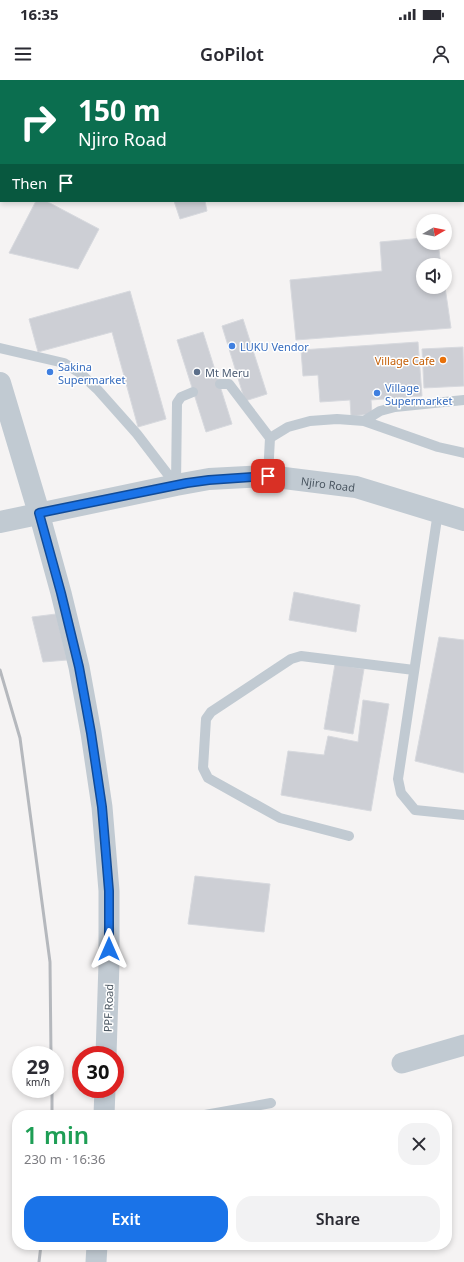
<!DOCTYPE html>
<meta charset="utf-8">
<style>
:root{--surface:#fff;--page:#f2f2f3;--text:#2b2b33;--muted:#7c7c81;--accent:#1a73e8}
body{margin:0;font-family:"Noto Sans",sans-serif;background:var(--page);color:var(--text);height:100vh;display:flex;flex-direction:column;font-size:15px;white-space:nowrap}
*{box-sizing:border-box;margin:0}
p{font-size:13px;color:var(--muted)}
.icon{flex:none;width:22px;height:22px;fill:none;stroke:currentColor;stroke-width:2;stroke-linecap:round;stroke-linejoin:round}
.map{position:relative;flex:1;overflow:hidden}
.side{position:absolute;left:12px;top:1030px;width:440px;height:140px;display:flex;flex-direction:column;background:var(--surface);border-radius:16px;box-shadow:0 2px 6px #0003}
.side>*{flex:none}
.top-card{position:absolute;left:0px;top:0px;width:464px;height:122px;box-shadow:0 2px 6px #0003;background:#0b6e4f;color:#fff;overflow:hidden}
.needle{width:26px;rotate:81deg}
.fabs{position:absolute;left:416px;top:134px;display:grid;gap:8px}
.fabs a{display:grid;place-items:center;width:36px;height:36px;border-radius:50%;background:var(--surface);box-shadow:0 2px 6px #0003;font-size:20px}
.speed{position:absolute;left:12px;top:966px;display:flex;gap:8px;font-size:20px;font-weight:700;text-align:center}
.speed>*{display:grid;place-content:center;width:52px;height:52px;border-radius:50%;background:var(--surface);box-shadow:0 2px 6px #0003;line-height:1}
.speed small{font-size:10px;font-weight:400}
.speed .limit{border:6px solid #d22;background:#fff;color:#111}
.pin{position:absolute;display:grid;place-items:center;width:34px;height:34px;color:#fff;margin:-17px;border-radius:8px;box-shadow:0 2px 6px #0006}
.me{position:absolute;width:44px;margin:-22px;rotate:0deg;stroke-linejoin:round;filter:drop-shadow(0 0 3px #0008)}
.turn{display:flex;align-items:center;gap:14px;height:84px;padding:0 12px;font-size:18px}
.turn .icon{width:52px;height:52px;stroke-width:2.5}
.turn b{display:block;font-size:28px;line-height:34px}
.then{display:flex;align-items:center;height:38px;padding:0 12px;background:#0003;gap:8px;font-size:15px}
.round{display:grid;place-items:center;flex:none;width:42px;height:42px;border-radius:16px;background:var(--page)}
.summary{display:flex;align-items:center;justify-content:space-between;height:68px;padding:0 12px}
h1{font-size:24px;font-weight:600;line-height:30px;color:#1e9e55}
.button{display:flex;gap:8px;margin-top:auto;padding:8px 12px}
.button a{flex:1;height:46px;border-radius:16px;background:var(--accent);color:#fff;font-size:16px;font-weight:600;line-height:46px;text-align:center}
.button a+a{background:var(--page);color:var(--text)}
.status{display:flex;justify-content:space-between;align-items:center;height:28px;padding:0 20px;background:var(--surface);direction:ltr}
.status svg{height:11px;fill:currentColor}
header{display:flex;justify-content:space-between;align-items:center;height:52px;padding:0 12px;background:var(--surface);font-size:18px;font-weight:600}
.map>svg:first-child{display:block}
.building{fill:#cdcfd5;stroke:#d7d9de}
.lines{fill:none;stroke-linecap:round;stroke-linejoin:round}
.service{stroke:#c1cad2;stroke-width:10}
.minor{stroke:#c1cad2;stroke-width:21}
.tertiary{stroke:#c1cad2;stroke-width:22}
.rail{stroke:#b5b8bd;stroke-width:3}
.route-casing{stroke:#114b97;stroke-width:10}
.route{stroke:#1a73e8;stroke-width:7}
.shop-dot{fill:#3f7fe0;stroke:#fff;stroke-width:1.5}
.food-dot{fill:#e8710a;stroke:#fff;stroke-width:1.5}
.service-dot{fill:#5c6f8a;stroke:#fff;stroke-width:1.5}
.labels{text-anchor:middle;dominant-baseline:central;stroke-width:3;stroke-linejoin:round;paint-order:stroke}
.shop-label{font-size:11px;fill:#366cbe;stroke:#fff;text-anchor:start}
.food-label{font-size:11px;fill:#c56008;stroke:#fff;text-anchor:end}
.service-label{font-size:11px;fill:#4e5e75;stroke:#fff;text-anchor:start}
.street-label{font-size:11px;fill:#4a5661;stroke:#fff}
</style>
<div class="status"><b>16:35</b><svg viewBox="0 0 49 12"><path d="M0 12V9h3v3zM5 12V6h3v6zM10 12V3h3v9zM15 12V0h3v12zM26 1h20v11H26zM47 4h2v5h-2z"/></svg></div>
<header><svg class="icon" aria-label="menu" viewBox="0 0 24 24"><path d="M4 6h16M4 12h16M4 18h16"/></svg>GoPilot<svg class="icon" aria-label="person" viewBox="0 0 24 24"><circle cx="12" cy="8" r="4"/><path d="M4 21q1-7 8-7t8 7"/></svg></header>
<div class="map">
<svg width="464" height="1182" viewBox="0 0 464 1182">
<rect width="100%" height="100%" fill="#f5f3f3"/>
<!-- building -->
<path class="building" d="M 36,121 L 46,121 L 99,149 L 78,189 L 9,173 Z
M 174,121 L 205,121 L 207,131 L 180,139 Z
M 423,158 L 423,163 L 438,163 L 441,185 L 423,185 L 423,207 L 445,207 L 451,248 L 296,260 L 290,200 L 382,191 L 380,162 Z
M 130,211 L 166,339 L 138,347 L 112,252 L 38,272 L 29,239 Z
M 243,239 L 267,314 L 245,321 L 222,246 Z
M 203,252 L 232,344 L 206,352 L 177,260 Z
M 418,262 L 422,316 L 371,320 L 372,334 L 351,336 L 350,320 L 320,322 L 318,295 L 303,296 L 301,270 Z
M 463,267 L 464,306 L 424,308 L 422,269 Z
M 294,512 L 360,525 L 356,552 L 289,540 Z
M 56,534 L 67,580 L 43,582 L 32,537 Z
M 439,557 L 464,560 L 464,693 L 415,681 Z
M 335,584 L 364,589 L 353,654 L 324,649 Z
M 363,620 L 389,624 L 371,731 L 281,715 L 288,671 L 324,675 L 328,656 L 358,662 Z
M 195,796 L 270,804 L 264,852 L 188,844 Z"/>
<g class="lines">
<!-- service -->
<path class="service" d="M 0,74 L 1,74
M 0,268 L 64,283 L 80,293 L 97,309 L 137,354 L 176,405
M 220,304 L 229,304 L 270,358
M 364,341 L 380,331 L 395,327 L 464,320
M 268,396 L 270,358 L 288,347 L 310,341 L 337,339 L 364,341 L 438,367 L 464,373
M 176,405 L 177,323 L 181,317 L 193,312
M 438,432 L 398,699 L 401,713 L 415,730 L 464,735
M 349,756 L 280,738 L 208,698 L 203,688 L 206,639 L 211,632 L 291,579 L 301,576 L 414,590
M 205,1035 L 271,1023"/>
<!-- minor -->
<path class="minor" d="M 39,433 L 61,513 L 79,587 L 91,653 L 102,727 L 109,811 L 109,883 L 106,975
M 402,983 L 464,965
M 104,1035 L 105,1009
M 96,1182 L 97,1165"/>
<!-- tertiary -->
<g class="tertiary">
<path d="M 0,303 L 39,433"/>
<path id="s1" d="M 0,442 L 176,405 L 209,399 L 268,396 L 356,407 L 464,440"/>
</g>
<!-- rail -->
<path class="rail" d="M 0,590 L 20,658 L 50,882 L 51,975
M 52,1009 L 52,1035
M 39,1182 L 41,1165"/>
</g>
<g class="lines">
<!-- route casing -->
<g class="route-casing">
<path id="route" d="M 109,869 L 109,811 L 102,727 L 91,653 L 79,587 L 61,513 L 39,433 L 187,403 L 209,400 L 268,396"/>
</g>
<!-- route -->
<use href="#route" class="route"/>
</g>
<!-- markers -->
<g class="shop-dot">
<circle cx="232" cy="266" r="4"/>
<circle cx="50" cy="292" r="4"/>
<circle cx="377" cy="313" r="4"/>
</g>
<circle class="food-dot" cx="443" cy="280" r="4"/>
<circle class="service-dot" cx="197" cy="292" r="4"/>
<g class="labels">
<!-- shop labels -->
<g class="shop-label">
<text x="240" y="266">LUKU Vendor</text>
<text x="58" y="286">Sakina<tspan x="58" dy="13">Supermarket</tspan></text>
<text x="385" y="307">Village<tspan x="385" dy="13">Supermarket</tspan></text>
</g>
<!-- food labels -->
<g class="food-label">
<text x="435" y="280">Village Cafe</text>
</g>
<!-- service labels -->
<g class="service-label">
<text x="205" y="292">Mt Meru</text>
</g>
<!-- street labels -->
<g class="street-label">
<text stroke="none"><textPath href="#s1" startOffset="333">Njiro Road</textPath></text>
<text transform="translate(108 928) rotate(-88)">PPF Road</text>
</g>
</g>
</svg>
<div class="fabs">
<a><svg class="needle" viewBox="-14 -14 28 28"><path d="M0-13l5 13h-10z" fill="#e53935"/><path d="M0 13l5-13h-10z" fill="#7c7c81"/></svg></a>
<a><svg class="icon" aria-label="sound" viewBox="0 0 24 24"><path d="M4 9h4l5-4v14l-5-4H4zM17 9q2 3 0 6"/></svg></a>
</div>
<div class="speed"><div>29<small>km/h</small></div><div class="limit">30</div></div>
<div class="pin" style="left:268px;top:396px;background:#d93025"><svg class="icon" aria-label="arrive" viewBox="0 0 24 24"><path d="M6 21V4h12l-3 4 3 4H6"/></svg></div>
<svg class="me" style="left:109px;top:869px" viewBox="-20 -20 40 40"><path d="M0-17L14 15 0 8-14 15z" fill="#1a73e8" stroke="#fff" stroke-width="4"/></svg>
<div class="top-card">
<div class="turn"><svg class="icon" aria-label="right" viewBox="0 0 24 24"><path d="M7 20v-9h11M14 6l5 5-5 5"/></svg><div><b>150 m</b>Njiro Road</div></div>
<div class="then">Then<svg class="icon" aria-label="arrive" viewBox="0 0 24 24"><path d="M6 21V4h12l-3 4 3 4H6"/></svg></div>
</div>
<section class="side">
<div class="summary"><div><h1>1 min</h1><p>230 m · 16:36</p></div><a class="round"><svg class="icon" aria-label="close" viewBox="0 0 24 24"><path d="M6 6l12 12M18 6L6 18"/></svg></a></div>
<div class="button"><a>Exit</a><a>Share</a></div>
</section>
</div>
